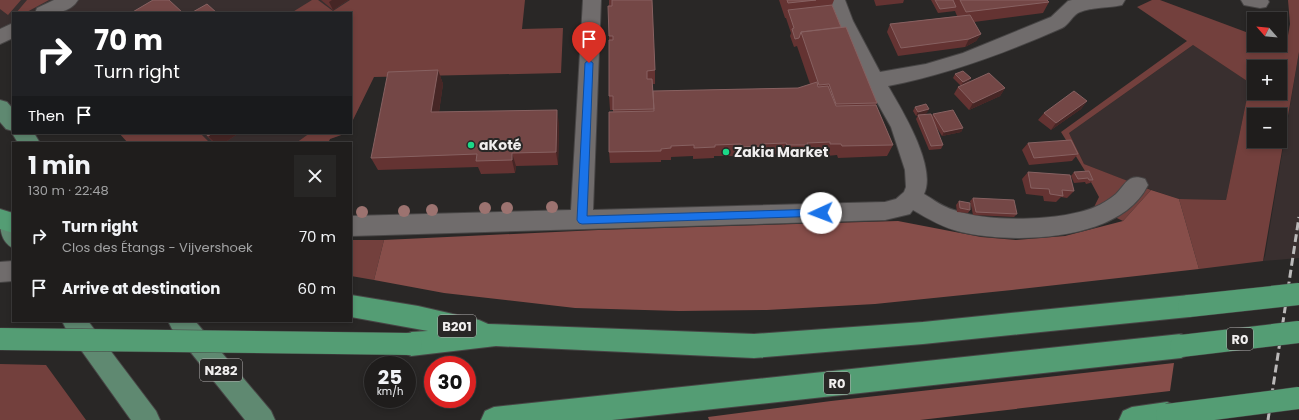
<!DOCTYPE html>
<meta charset="utf-8">
<style>
:root{--surface:#1f1d1c;--page:#272625;--text:#f1f3f6;--muted:#a1a2a3;--line:#3c3b3b}
body{margin:0;font-family:Poppins,sans-serif;background:var(--page);color:var(--text);height:100vh;display:flex;flex-direction:column;font-size:15px;white-space:nowrap}
*{box-sizing:border-box;margin:0}
p{font-size:13px;color:var(--muted)}
.icon{flex:none;width:22px;height:22px;fill:none;stroke:currentColor;stroke-width:2;stroke-linecap:round;stroke-linejoin:round}
.map{position:relative;flex:1;overflow:hidden}
.panel{position:absolute;left:12px;top:142px;width:340px;height:180px;display:flex;flex-direction:column;background:var(--surface);border-radius:0px;box-shadow:0 2px 6px #0003,0 0 0 1px var(--line)}
.panel>*{flex:none}
.banner{position:absolute;left:12px;top:12px;width:340px;height:122px;border-radius:0px;box-shadow:0 2px 6px #0003,0 0 0 1px var(--line);background:#202124;color:#fff;overflow:hidden}
.needle{width:26px;rotate:297deg}
.buttons{position:absolute;left:1247px;top:12px;display:grid;gap:8px}
.buttons a{display:grid;place-items:center;width:40px;height:40px;border-radius:0px;background:var(--surface);box-shadow:0 2px 6px #0003,0 0 0 1px var(--line);font-size:20px}
.speed{position:absolute;left:364px;top:356px;display:flex;gap:8px;font-size:20px;font-weight:700;text-align:center}
.speed>*{display:grid;place-content:center;width:52px;height:52px;border-radius:50%;background:var(--surface);box-shadow:0 2px 6px #0003,0 0 0 1px var(--line);line-height:1}
.speed small{font-size:10px;font-weight:400}
.speed .limit{border:6px solid #d22;background:#fff;color:#111}
.pin{position:absolute;display:grid;place-items:center;width:34px;height:34px;color:#fff;margin:-41px -17px;border-radius:50% 50% 50% 0;rotate:-45deg;box-shadow:0 0 4px #0007}
.pin .icon{rotate:45deg}
.me{position:absolute;width:44px;margin:-22px;rotate:268deg;stroke-linejoin:round;filter:drop-shadow(0 0 3px #0008)}
.turn{display:flex;align-items:center;gap:14px;height:84px;padding:0 16px;font-size:18px}
.turn .icon{width:52px;height:52px;stroke-width:2.5}
.turn b{display:block;font-size:28px;line-height:34px}
.then{display:flex;align-items:center;height:38px;padding:0 16px;background:#0003;gap:8px;font-size:15px}
.round{display:grid;place-items:center;flex:none;width:42px;height:42px;border-radius:0px;background:var(--page)}
.summary{display:flex;align-items:center;justify-content:space-between;height:68px;padding:0 16px}
h1{font-size:24px;font-weight:700;line-height:30px}
ul{padding:0;list-style:none}
li{display:flex;align-items:center;gap:12px;height:52px;padding:0 16px}
li div{flex:1}
li b{display:block;font-size:15px}
li em{font-style:normal}
.map>svg:first-child{display:block}
.built{fill:#392f2f}
.green{fill:#73403d;fill-rule:evenodd}
.forest{fill:#874e4a}
.lines{fill:none;stroke-linecap:round;stroke-linejoin:round}
.minor-casing{stroke:#474545;stroke-width:2}
.major-casing{stroke:#474545;stroke-width:2}
.highway-casing{stroke:#474545;stroke-width:2}
.minor{fill:#706c6c;fill-rule:evenodd}
.major{fill:#5f8971;fill-rule:evenodd}
.highway{fill:#549d74;fill-rule:evenodd}
.rail{stroke:#bbb9b9;stroke-width:3;stroke-dasharray:8 4;stroke-linecap:butt}
.highway-bridge-casing{stroke:#474545;stroke-width:23;stroke-linecap:butt}
.highway-bridge{stroke:#549d74;stroke-width:22}
.tree{fill:#9c7370}
.wall{fill:#643332}
.shaded-wall{fill:#462625}
.building{fill:#744746;stroke:#876161}
.route{fill:#1a73e8;stroke:#114b97}
.poi-dot{fill:#1bd988;stroke:#292726;stroke-width:1.5}
.labels{text-anchor:middle;dominant-baseline:central;stroke-width:4;stroke-linejoin:round;paint-order:stroke}
.shield{fill:#292726;stroke:#b4b2b2;stroke-width:1}
.shield-label{font-size:13px;font-weight:bold;fill:#f0eeee}
.poi-label{font-size:14px;font-weight:bold;fill:#f0eeee;stroke:#292726;text-anchor:start}
</style>
<div class="map">
<svg width="1299" height="420" viewBox="0 0 1299 420">
<rect width="100%" height="100%" fill="#292726"/>
<!-- built -->
<path class="built" d="M 0,0 L 410,0 L 351,124 L 351,13 L 13,13 L 13,38 L 0,45 Z
M 1193,45 L 1250,83 L 1226,200 L 1179,199 L 1137,185 L 1084,164 L 1069,133 Z
M 1299,52 L 1299,258 L 1263,261 L 1265,256 Z
M 119,133 L 347,133 L 330,139 L 328,143 L 128,143 Z"/>
<!-- green -->
<path class="green" d="M 0,0 L 21,0 L 8,15 L 0,9 Z
M 27,0 L 49,0 L 25,13 L 16,13 Z
M 312,0 L 318,0 L 333,11 L 350,0 L 525,0 L 522,29 L 563,28 L 561,73 L 374,77 L 351,124 L 351,13 L 291,13 Z
M 1152,0 L 1160,0 L 1254,35 L 1254,45 L 1280,44 L 1286,47 L 1290,24 L 1288,0 L 1299,0 L 1299,52 L 1263,261 L 1199,269 L 1179,199 L 1226,200 L 1250,83 L 1193,45 L 1069,133 L 1084,164 L 1151,190 L 1123,221 L 1094,207 L 1099,197 L 1085,171 L 1061,132 L 1187,41 L 1137,7 ZM 1254,67 L 1280,67 L 1280,93 L 1254,93 ZM 1254,115 L 1280,115 L 1280,141 L 1254,141 Z
M 119,133 L 200,133 L 210,143 L 128,143 Z
M 310,133 L 347,133 L 330,139 L 328,143 L 296,143 Z
M 351,240 L 384,240 L 374,280 L 351,276 Z
M 0,364 L 46,365 L 86,420 L 0,420 Z"/>
<!-- forest -->
<path class="forest" d="M 1151,190 L 1179,199 L 1199,269 L 1012,290 L 875,304 L 767,310 L 679,311 L 575,308 L 444,293 L 374,280 L 384,240 L 598,230 L 898,221 L 981,237 L 1016,240 L 1065,236 L 1123,221 Z
M 1174,363 L 1170,391 L 920,420 L 709,420 L 708,417 L 831,401 Z"/>
<g class="lines">
<!-- minor casing -->
<g class="minor-casing">
<path id="minor" d="M 54,0 L 78,0 C 69,15 50,13 35,13 L 37,8 Z
M 583,0 L 601,0 L 593,210 L 885,202 L 896,199 L 904,192 L 906,187 L 905,170 L 891,127 L 865,81 L 835,21 L 827,0 L 845,0 L 853,21 L 880,72 L 926,64 L 963,53 L 1051,17 L 1068,1 L 1072,0 L 1125,0 L 1122,5 C 1110,8 1091,7 1080,12 C 1073,14 1069,25 1062,28 C 1005,53 949,74 888,86 C 902,110 937,167 924,194 C 934,200 943,207 954,210 C 988,223 1062,221 1095,207 C 1102,204 1110,199 1116,194 C 1126,184 1128,173 1145,179 L 1148,185 C 1120,242 1014,244 961,232 C 944,228 928,219 913,210 L 910,214 L 885,220 L 351,236 L 351,216 L 571,210 Z
M 1241,0 L 1268,0 L 1269,2 L 1266,7 L 1260,8 L 1244,5 Z
M 13,23 L 13,38 L 0,44 L 0,29 Z
M 13,261 L 13,281 L 0,282 L 0,262 Z"/>
</g>
<!-- major casing -->
<g class="major-casing">
<path id="major" d="M 0,100 L 7,102 L 13,109 L 13,133 L 34,133 L 40,143 L 18,143 L 12,133 L 13,131 L 6,129 L 0,122 Z
M 0,212 C 18,219 13,232 13,248 C 0,241 0,229 0,212 Z
M 62,321 L 88,321 L 156,411 L 160,420 L 131,420 L 66,329 Z
M 168,321 L 195,321 L 271,411 L 275,420 L 245,420 L 172,329 Z"/>
</g>
<!-- highway casing -->
<g class="highway-casing">
<path id="highway" d="M 0,209 L 13,213 L 13,233 L 0,229 Z
M 351,295 L 418,306 L 479,320 L 488,324 L 754,334 L 923,322 L 1189,295 L 1197,298 L 1201,306 L 1197,314 L 1189,317 L 923,344 L 754,358 L 496,346 L 411,356 L 402,352 L 399,344 L 402,336 L 411,332 L 428,331 L 351,317 Z
M 1181,334 L 1190,338 L 1193,346 L 1190,354 L 1181,358 L 612,420 L 481,420 L 485,411 L 494,407 Z
M 1167,402 L 1176,406 L 1180,415 L 1178,420 L 1119,420 L 1123,411 L 1132,407 Z"/>
</g>
<!-- minor -->
<use href="#minor" class="minor"/>
<!-- major -->
<use href="#major" class="major"/>
<!-- highway -->
<use href="#highway" class="highway"/>
<!-- rail -->
<path class="rail" d="M 1268,420 L 1299,217"/>
<!-- highway-bridge casing -->
<g class="highway-bridge-casing">
<path id="highway-bridge" d="M 1189,306 L 1299,294
M 0,339 L 411,344
M 1181,346 L 1299,332
M 1167,415 L 1299,398"/>
</g>
<!-- highway-bridge -->
<use href="#highway-bridge" class="highway-bridge"/>
</g>
<!-- trees -->
<g class="tree">
<circle cx="552" cy="207" r="6"/>
<circle cx="485" cy="208" r="6"/>
<circle cx="507" cy="208" r="6"/>
<circle cx="432" cy="210" r="6"/>
<circle cx="404" cy="211" r="6"/>
<circle cx="362" cy="212" r="6"/>
</g>
<!-- wall -->
<path class="wall" d="M 321,0 L 348,0 L 333,10 Z
M 609,0 L 652,0 L 655,70 L 655,84 L 652,84 L 653,91 L 798,88 L 810,84 L 797,46 L 794,47 L 790,36 L 791,33 L 786,18 L 785,18 L 779,0 L 834,0 L 832,5 L 841,27 L 877,103 L 876,105 L 893,145 L 887,156 L 838,158 L 837,155 L 826,156 L 826,153 L 805,154 L 804,156 L 784,157 L 783,154 L 760,155 L 759,157 L 739,158 L 739,156 L 714,156 L 714,158 L 693,159 L 693,156 L 671,157 L 671,160 L 661,160 L 661,162 L 610,163 L 609,152 L 613,111 L 613,110 L 610,110 L 609,96 Z
M 874,0 L 904,0 L 903,3 L 876,6 Z
M 931,0 L 1047,0 L 1049,2 L 1043,13 L 974,22 L 981,34 L 976,41 L 965,47 L 898,56 L 887,32 L 890,24 L 957,16 L 955,11 L 938,13 Z
M 438,70 L 443,84 L 439,112 L 559,123 L 558,165 L 516,166 L 515,173 L 481,174 L 478,167 L 378,170 L 371,158 Z
M 955,74 L 971,78 L 968,82 L 1005,88 L 1000,96 L 969,110 L 954,94 L 958,87 L 961,86 L 953,78 Z
M 1087,101 L 1081,109 L 1051,130 L 1038,120 L 1044,113 Z
M 915,107 L 927,113 L 916,116 L 913,111 Z
M 933,114 L 963,128 L 961,132 L 942,136 L 935,125 L 943,145 L 941,149 L 929,150 L 916,119 L 918,115 L 932,116 Z
M 204,133 L 239,133 L 224,143 L 214,143 Z
M 1028,143 L 1078,154 L 1072,161 L 1029,165 L 1022,150 Z
M 1028,172 L 1074,191 L 1067,198 L 1061,197 L 1056,202 L 1044,201 L 1043,196 L 1026,194 L 1022,179 Z
M 1074,172 L 1093,180 L 1090,183 L 1086,184 L 1085,182 L 1074,183 L 1071,176 Z
M 973,198 L 1017,214 L 1014,217 L 973,215 L 970,201 Z
M 959,201 L 970,210 L 968,213 L 957,212 L 956,205 Z"/>
<!-- shaded-wall -->
<path class="shaded-wall" d="M 332,0 L 348,0 L 333,10 L 329,2 Z
M 981,34 L 976,41 L 965,47 L 969,39 Z
M 438,70 L 443,84 L 437,125 L 431,112 Z
M 971,78 L 968,83 L 961,86 L 963,82 Z
M 1005,88 L 1000,96 L 969,110 L 973,103 Z
M 1087,101 L 1081,109 L 1051,130 L 1056,123 Z
M 929,109 L 927,113 L 916,116 L 918,112 Z
M 557,110 L 559,123 L 558,165 L 556,152 Z
M 963,128 L 961,132 L 942,136 L 944,132 Z
M 213,133 L 239,133 L 224,143 L 215,143 L 208,136 Z
M 512,153 L 516,166 L 515,173 L 512,160 Z"/>
<!-- building -->
<path class="building" d="M 153,0 L 169,0 L 183,13 L 131,13 Z
M 612,0 L 652,0 L 655,70 L 647,71 L 647,79 L 652,79 L 654,109 L 613,110 L 613,96 L 609,96 L 609,40 L 613,40 L 613,36 L 609,36 L 608,6 L 612,6 Z
M 787,0 L 816,0 L 788,3 Z
M 935,0 L 953,0 L 956,7 L 940,9 Z
M 960,0 L 1047,0 L 1049,2 L 966,12 Z
M 207,4 L 217,13 L 191,13 Z
M 832,5 L 841,27 L 801,32 L 799,38 L 795,39 L 792,29 L 794,28 L 788,10 Z
M 970,15 L 981,34 L 969,39 L 901,48 L 890,24 Z
M 846,27 L 877,103 L 836,104 L 829,84 L 819,85 L 801,32 Z
M 438,70 L 431,112 L 557,110 L 556,152 L 512,153 L 512,160 L 476,161 L 477,154 L 371,158 L 388,72 Z
M 963,71 L 971,78 L 963,82 L 955,74 Z
M 989,73 L 1005,88 L 973,103 L 958,87 Z
M 817,82 L 818,87 L 828,86 L 836,106 L 876,105 L 893,145 L 842,146 L 841,144 L 830,144 L 830,142 L 807,143 L 808,145 L 787,145 L 786,143 L 761,144 L 762,146 L 741,147 L 741,144 L 715,145 L 715,147 L 694,148 L 694,145 L 671,146 L 671,148 L 661,149 L 661,151 L 609,152 L 609,112 L 654,111 L 653,91 L 798,88 Z
M 1074,91 L 1087,101 L 1056,123 L 1044,113 Z
M 926,104 L 929,109 L 918,112 L 915,107 Z
M 953,110 L 963,128 L 944,132 L 933,114 Z
M 931,114 L 943,145 L 931,146 L 918,115 Z
M 206,133 L 213,133 L 208,136 Z
M 1071,140 L 1078,154 L 1034,158 L 1028,143 Z
M 1089,171 L 1093,180 L 1089,180 L 1088,178 L 1078,179 L 1074,172 Z
M 1028,172 L 1070,175 L 1074,191 L 1062,190 L 1063,196 L 1050,194 L 1049,189 L 1031,188 Z
M 973,198 L 1014,200 L 1017,214 L 976,212 Z
M 959,201 L 970,203 L 970,210 L 960,208 Z"/>
<!-- route -->
<path class="route" d="M 589,60 L 593,63 L 587,216 L 821,209 L 824,210 L 826,213 L 824,216 L 582,224 L 579,223 L 577,220 L 585,63 Z"/>
<!-- markers -->
<g class="poi-dot">
<circle cx="471" cy="145" r="4"/>
<circle cx="726" cy="152" r="4"/>
</g>
<g class="labels">
<!-- shield labels -->
<g class="shield">
<rect x="438" y="315" width="38" height="22" rx="3"/>
<rect x="1227" y="328" width="26" height="22" rx="3"/>
<rect x="200" y="359" width="42" height="22" rx="3"/>
<rect x="824" y="372" width="26" height="22" rx="3"/>
</g>
<g class="shield-label">
<text x="457" y="326">B201</text>
<text x="1240" y="339">R0</text>
<text x="221" y="370">N282</text>
<text x="837" y="383">R0</text>
</g>
<!-- poi labels -->
<g class="poi-label">
<text x="479" y="145">aKoté</text>
<text x="734" y="152">Zakia Market</text>
</g>
</g>
</svg>
<div class="buttons">
<a><svg class="needle" viewBox="-14 -14 28 28"><path d="M0-13l5 13h-10z" fill="#e53935"/><path d="M0 13l5-13h-10z" fill="#a1a2a3"/></svg></a>
<a>+</a>
<a>−</a>
</div>
<div class="speed"><div>25<small>km/h</small></div><div class="limit">30</div></div>
<div class="pin" style="left:589px;top:63px;background:#d93025"><svg class="icon" aria-label="arrive" viewBox="0 0 24 24"><path d="M6 21V4h12l-3 4 3 4H6"/></svg></div>
<svg class="me" style="left:821px;top:213px" viewBox="-20 -20 40 40"><circle r="19" fill="#fff"/><path d="M0-13L10 11 0 6-10 11z" fill="#1a73e8"/></svg>
<div class="banner">
<div class="turn"><svg class="icon" aria-label="right" viewBox="0 0 24 24"><path d="M7 20v-9h11M14 6l5 5-5 5"/></svg><div><b>70 m</b>Turn right</div></div>
<div class="then">Then<svg class="icon" aria-label="arrive" viewBox="0 0 24 24"><path d="M6 21V4h12l-3 4 3 4H6"/></svg></div>
</div>
<section class="panel">
<div class="summary"><div><h1>1 min</h1><p>130 m · 22:48</p></div><a class="round"><svg class="icon" aria-label="close" viewBox="0 0 24 24"><path d="M6 6l12 12M18 6L6 18"/></svg></a></div>
<ul>
<li><svg class="icon" aria-label="right" viewBox="0 0 24 24"><path d="M7 20v-9h11M14 6l5 5-5 5"/></svg><div><b>Turn right</b><p>Clos des Étangs - Vijvershoek</p></div><em>70 m</em></li>
<li><svg class="icon" aria-label="arrive" viewBox="0 0 24 24"><path d="M6 21V4h12l-3 4 3 4H6"/></svg><div><b>Arrive at destination</b></div><em>60 m</em></li>
</ul>
</section>
</div>
